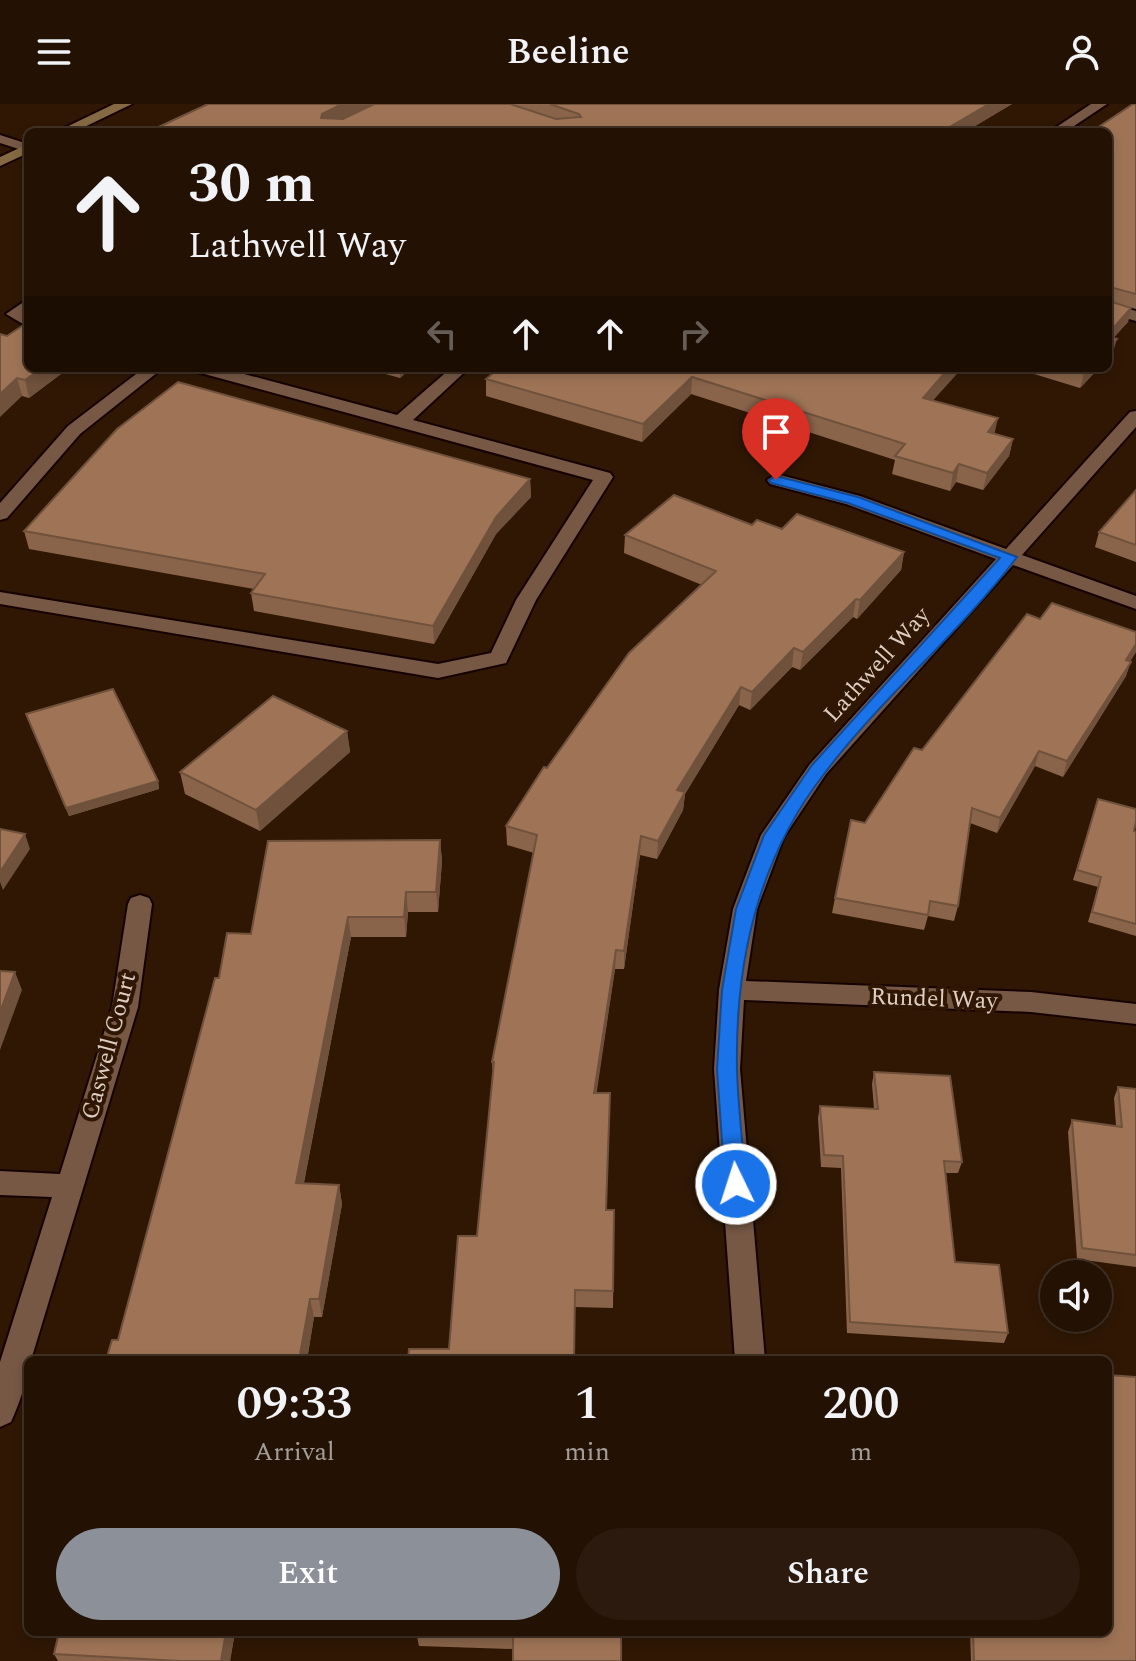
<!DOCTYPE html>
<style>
:root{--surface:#231103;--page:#2b1a0d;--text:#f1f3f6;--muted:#a39d9a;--line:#403125;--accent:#8c9099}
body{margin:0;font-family:Spectral,serif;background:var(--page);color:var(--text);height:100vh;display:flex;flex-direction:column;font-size:30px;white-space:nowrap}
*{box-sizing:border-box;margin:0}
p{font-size:26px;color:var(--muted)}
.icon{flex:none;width:44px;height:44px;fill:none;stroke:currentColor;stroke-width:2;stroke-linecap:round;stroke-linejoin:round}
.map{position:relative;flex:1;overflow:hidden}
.side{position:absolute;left:24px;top:1252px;width:1088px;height:280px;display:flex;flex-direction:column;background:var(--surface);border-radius:12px;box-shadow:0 4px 12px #0003,0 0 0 2px var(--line)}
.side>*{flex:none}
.top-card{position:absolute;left:24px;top:24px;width:1088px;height:244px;border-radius:12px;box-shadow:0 4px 12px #0003,0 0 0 2px var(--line);background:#231103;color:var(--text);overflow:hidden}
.buttons{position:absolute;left:1040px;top:1156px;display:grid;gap:16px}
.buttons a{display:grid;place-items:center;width:72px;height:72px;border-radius:50%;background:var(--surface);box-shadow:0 4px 12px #0003,0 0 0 2px var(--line);font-size:40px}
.pin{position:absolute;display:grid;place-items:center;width:68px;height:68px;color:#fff;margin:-82px -34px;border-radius:50% 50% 50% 0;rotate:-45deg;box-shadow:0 0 8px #0007}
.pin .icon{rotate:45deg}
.me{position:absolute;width:88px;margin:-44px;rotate:356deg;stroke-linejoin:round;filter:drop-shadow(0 0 6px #0008)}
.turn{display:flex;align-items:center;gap:28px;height:168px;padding:0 32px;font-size:36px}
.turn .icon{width:104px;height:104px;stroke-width:2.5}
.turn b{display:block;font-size:56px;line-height:68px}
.lanes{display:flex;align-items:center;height:76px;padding:0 32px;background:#0003;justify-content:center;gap:40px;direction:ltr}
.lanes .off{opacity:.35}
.eta{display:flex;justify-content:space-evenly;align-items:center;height:136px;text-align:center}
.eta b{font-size:48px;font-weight:600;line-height:56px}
.primary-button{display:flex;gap:16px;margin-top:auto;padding:16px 32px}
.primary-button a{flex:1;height:92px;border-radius:48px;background:var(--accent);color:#fff;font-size:32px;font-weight:600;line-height:92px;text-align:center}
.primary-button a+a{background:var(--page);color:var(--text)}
header{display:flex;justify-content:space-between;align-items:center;height:104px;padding:0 32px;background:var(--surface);font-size:36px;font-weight:600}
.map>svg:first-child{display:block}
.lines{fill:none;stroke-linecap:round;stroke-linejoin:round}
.lane-casing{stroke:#160200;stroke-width:4}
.street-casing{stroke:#160200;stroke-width:4}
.secondary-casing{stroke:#160200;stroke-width:4}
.lane{fill:#765844;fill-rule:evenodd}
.street{fill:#765844;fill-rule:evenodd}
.secondary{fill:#856943;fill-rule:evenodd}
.wall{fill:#89644a}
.shaded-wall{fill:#6f513c}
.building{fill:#9f7456;stroke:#6f513c;stroke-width:2}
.route{fill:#1a73e8;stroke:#114b97;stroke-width:2}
.labels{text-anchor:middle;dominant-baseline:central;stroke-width:8;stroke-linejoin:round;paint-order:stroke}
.street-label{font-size:24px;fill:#dfcdc2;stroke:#2f1704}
</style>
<header><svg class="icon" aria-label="menu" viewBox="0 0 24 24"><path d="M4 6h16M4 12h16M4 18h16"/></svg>Beeline<svg class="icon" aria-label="person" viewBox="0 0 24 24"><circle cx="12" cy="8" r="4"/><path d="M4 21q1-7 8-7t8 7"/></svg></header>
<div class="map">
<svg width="1136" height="1557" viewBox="0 0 1136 1557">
<rect width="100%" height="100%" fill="#2f1704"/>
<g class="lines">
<!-- lane casing -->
<g class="lane-casing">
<path id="lane" d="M 1091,0 L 1107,0 L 1065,28 L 1049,28 Z
M 28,195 L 28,207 L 25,210 L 28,211 L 28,223 L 6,210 Z
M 144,264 L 163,264 L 80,330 L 7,414 L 0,416 L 0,399 L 68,322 Z
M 195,264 L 222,264 L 397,311 L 451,264 L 469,264 L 413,316 L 610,369 L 613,373 L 536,496 L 506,559 L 438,574 L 0,500 L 0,488 L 438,560 L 491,549 L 516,496 L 593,376 L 197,268 Z"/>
</g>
<!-- street casing -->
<g class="street-casing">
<path id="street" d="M 0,31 L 28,40 L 28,48 L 0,39 Z
M 1108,199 L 1136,207 L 1136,217 L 1108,209 Z
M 1136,307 L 1136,323 L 1022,451 L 1136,492 L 1136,505 L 1013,461 L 826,670 L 784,733 L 757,805 L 746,877 L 1031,888 L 1136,900 L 1136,920 L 1031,908 L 744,896 L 740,965 L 765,1256 L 735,1256 L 714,965 L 719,886 L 733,805 L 761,731 L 810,660 L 996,455 L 846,400 L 770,380 L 767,376 L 776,370 L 860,392 L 1006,445 L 1130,308 Z
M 140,791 L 149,794 L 152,800 L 138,903 L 31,1256 L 28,1256 C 28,1277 19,1300 11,1318 L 0,1323 L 0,1258 L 52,1093 L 0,1091 L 0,1067 L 60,1070 L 112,903 L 128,800 L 131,794 Z"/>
</g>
<!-- secondary casing -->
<g class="secondary-casing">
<path id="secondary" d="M 114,0 L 132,0 L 74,28 L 56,28 Z
M 28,40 L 28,49 L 0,62 L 0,53 Z"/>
</g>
<!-- lane -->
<use href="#lane" class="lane"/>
<!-- street -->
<use href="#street" class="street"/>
<!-- secondary -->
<use href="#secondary" class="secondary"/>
</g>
<!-- wall -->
<path class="wall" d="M 208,0 L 1012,0 L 965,28 L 152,28 L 152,26 Z
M 1136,0 L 1136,205 L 1114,199 L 1131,204 L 1128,218 L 1113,234 L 1108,244 L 1108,28 Z
M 0,230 L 69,264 L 29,294 L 22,292 Z
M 364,264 L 411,264 L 400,274 Z
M 962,264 L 933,296 L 994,329 L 1013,335 L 1009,352 L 983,386 L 956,378 L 950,387 L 892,370 L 895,356 L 691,290 L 642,338 L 486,292 L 486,275 Z
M 1014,264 L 1099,264 L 1080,284 Z
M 530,375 L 531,393 L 496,430 L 434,540 L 254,507 L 251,489 L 254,485 L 29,445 L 24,427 Z
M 1136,386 L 1136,458 L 1095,443 L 1099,428 Z
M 752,421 L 904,448 L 901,466 L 857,515 L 853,513 L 800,566 L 792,563 L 750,606 L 739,601 L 685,690 L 683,706 L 657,755 L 640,751 L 624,865 L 615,865 L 596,989 L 606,1106 L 614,1106 L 613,1204 L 575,1203 L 449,1245 L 477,1132 L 493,974 L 492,958 L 534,749 L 507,741 L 506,722 L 547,664 L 702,481 L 624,449 L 625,431 Z
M 1136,528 L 1136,548 L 1130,557 L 1126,572 L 1063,673 L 1035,662 L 997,729 L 970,719 L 958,802 L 954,817 L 928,812 L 924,826 L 832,809 L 835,794 L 865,719 L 922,646 Z
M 26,610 L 158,677 L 159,685 L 69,712 Z
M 347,627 L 350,648 L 260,727 L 185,690 L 180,668 Z
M 1098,695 L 1134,727 L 1136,728 L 1136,832 L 1088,818 L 1098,783 L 1073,776 Z
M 440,736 L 442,757 L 438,808 L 408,808 L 406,833 L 351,833 L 304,1079 L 339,1081 L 342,1100 L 322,1213 L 314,1213 L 307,1256 L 106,1256 L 118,1236 L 219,874 L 251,830 Z
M 874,968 L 962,1058 L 958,1069 L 946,1069 L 955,1158 L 1008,1229 L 1004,1239 L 847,1229 L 841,1064 L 821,1063 L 818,1014 L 820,1002 L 874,1005 L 872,980 Z
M 1118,983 L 1136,985 L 1136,1163 L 1077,1155 L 1068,1028 L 1072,1016 L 1116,1022 L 1114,994 Z
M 59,1528 L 235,1528 L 230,1557 L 58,1557 L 54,1550 Z
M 416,1528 L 621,1528 L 513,1545 L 419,1542 Z
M 970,1528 L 1108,1528 L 1136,1557 L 971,1557 Z"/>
<!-- shaded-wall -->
<path class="shaded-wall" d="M 342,0 L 374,0 L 324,25 L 321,14 L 322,10 Z
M 989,0 L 1012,0 L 965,28 L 941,28 Z
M 1131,204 L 1128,218 L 1108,240 L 1108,230 Z
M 1117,235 L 1113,248 L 1108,254 L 1108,244 Z
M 42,264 L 69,264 L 29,294 L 25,276 Z
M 399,264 L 411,264 L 400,274 Z
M 949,264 L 962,264 L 920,311 L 923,294 Z
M 1090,264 L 1099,264 L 1080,284 L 1084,270 Z
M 692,273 L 691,290 L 642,338 L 643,320 Z
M 17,274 L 22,292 L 0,313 L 0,290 Z
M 998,314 L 994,332 L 988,328 Z
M 1013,335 L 1009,352 L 983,386 L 987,369 Z
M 959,360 L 956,378 L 950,387 L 953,369 Z
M 530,375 L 531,393 L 496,430 L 434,540 L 433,522 L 496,413 Z
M 904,448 L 901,466 L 857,515 L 860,496 Z
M 856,495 L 853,513 L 800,566 L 803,548 Z
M 1136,540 L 1136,548 L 1122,571 L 1126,556 Z
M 794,544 L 792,563 L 750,606 L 752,588 Z
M 1131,558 L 1126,572 L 1063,673 L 1067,657 Z
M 741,583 L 739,601 L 685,690 L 683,706 L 657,755 L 658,737 L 677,686 Z
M 347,627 L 350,648 L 260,727 L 256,706 Z
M 1039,647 L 1035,662 L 997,729 L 1000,714 Z
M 158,677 L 159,685 L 69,712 L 66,704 Z
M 25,730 L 30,745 L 3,786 L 0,778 L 0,768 Z
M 641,732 L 640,751 L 624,865 L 624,847 Z
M 440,736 L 442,757 L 438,808 L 436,788 Z
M 406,788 L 408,808 L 406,833 L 404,813 Z
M 348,813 L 351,833 L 300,1098 L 296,1079 Z
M 616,846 L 615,865 L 594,1007 L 594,989 Z
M 15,868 L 22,886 L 0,946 L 0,908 Z
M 339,1081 L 342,1100 L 322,1213 L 319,1195 Z
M 310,1195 L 314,1213 L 307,1256 L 299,1256 Z
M 226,1528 L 235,1528 L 230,1557 L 221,1557 Z"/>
<!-- building -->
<path class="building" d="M 208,0 L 342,0 L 322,10 L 321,14 L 343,15 L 374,0 L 510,0 L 556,15 L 581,13 L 579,10 L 550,0 L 989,0 L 941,28 L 157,28 L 152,26 Z
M 1133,0 L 1136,0 L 1136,190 L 1110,183 L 1109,197 L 1131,204 L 1108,230 L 1108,35 L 1112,32 L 1108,33 L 1108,28 L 1091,28 Z
M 28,218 L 28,264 L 42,264 L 25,276 L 17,274 L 0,290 L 0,230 L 7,232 Z
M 1108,232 L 1117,235 L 1108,244 Z
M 499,264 L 949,264 L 923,294 L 998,314 L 988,328 L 1013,335 L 987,369 L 959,360 L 953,369 L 895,352 L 905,340 L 692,273 L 643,320 L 486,275 Z
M 1062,264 L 1090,264 L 1084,270 Z
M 178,278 L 530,375 L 496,413 L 433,522 L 251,489 L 265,470 L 24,427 L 117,325 Z
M 1136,386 L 1136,441 L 1099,428 Z
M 674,391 L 752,421 L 757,416 L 782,425 L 797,410 L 904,448 L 860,496 L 856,495 L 803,548 L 794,544 L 752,588 L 741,583 L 677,686 L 685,688 L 658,737 L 641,732 L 624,847 L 616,846 L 594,989 L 610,989 L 606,1106 L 614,1106 L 613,1187 L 575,1186 L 574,1256 L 408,1256 L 409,1245 L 449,1245 L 458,1132 L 477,1132 L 494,958 L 492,958 L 537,731 L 506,722 L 544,663 L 547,664 L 629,549 L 716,467 L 625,431 Z
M 1052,499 L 1136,528 L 1136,540 L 1126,556 L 1131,558 L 1067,657 L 1039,647 L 1000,714 L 972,704 L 958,802 L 930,797 L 928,811 L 835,794 L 851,716 L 865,719 L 914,644 L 922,646 L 1027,510 L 1040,515 Z
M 113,585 L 158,677 L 66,704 L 26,610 Z
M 273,592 L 347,627 L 256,706 L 180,668 Z
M 1098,695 L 1136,705 L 1136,717 L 1134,727 L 1136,728 L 1136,820 L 1092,808 L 1101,773 L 1077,766 Z
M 0,725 L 25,730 L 0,768 Z
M 440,736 L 436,788 L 406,788 L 404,813 L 348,813 L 296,1079 L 339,1081 L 319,1195 L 310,1195 L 299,1256 L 106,1256 L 112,1236 L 118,1236 L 215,874 L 219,874 L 227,829 L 251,830 L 268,737 Z
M 0,867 L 15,868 L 0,908 Z
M 874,968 L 950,972 L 962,1058 L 944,1057 L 955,1158 L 999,1161 L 1008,1229 L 850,1218 L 843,1052 L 824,1051 L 820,1002 L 878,1005 Z
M 1118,983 L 1136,985 L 1136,1151 L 1082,1144 L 1072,1016 L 1122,1023 Z
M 1108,1271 L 1136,1273 L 1136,1557 L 974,1557 L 973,1528 L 1108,1528 Z
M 59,1528 L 226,1528 L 221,1557 L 180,1557 L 54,1550 Z
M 416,1528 L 621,1528 L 621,1557 L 513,1557 L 513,1531 Z"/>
<!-- route -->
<path class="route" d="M 776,372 L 858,393 L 1017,453 C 959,530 882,593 824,670 C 758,755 735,859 737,965 C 738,1003 743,1042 746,1080 L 743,1086 L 736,1089 L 728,1086 L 725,1080 L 717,965 L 722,886 L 736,805 L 764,731 L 812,661 L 1000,454 L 848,399 L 771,379 L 769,376 Z"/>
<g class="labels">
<!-- street labels -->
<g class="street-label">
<text transform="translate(877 561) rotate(-48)">Lathwell Way</text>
<text transform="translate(934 895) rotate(2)">Rundel Way</text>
<text transform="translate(109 942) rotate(-75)">Caswell Court</text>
</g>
</g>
</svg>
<div class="buttons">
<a><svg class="icon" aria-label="sound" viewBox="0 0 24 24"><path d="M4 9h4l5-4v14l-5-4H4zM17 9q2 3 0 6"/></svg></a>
</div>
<div class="pin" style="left:776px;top:376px;background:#d93025"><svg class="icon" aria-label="arrive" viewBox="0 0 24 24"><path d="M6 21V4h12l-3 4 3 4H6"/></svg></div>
<svg class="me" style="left:736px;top:1080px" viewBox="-20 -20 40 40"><circle r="17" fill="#1a73e8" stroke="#fff" stroke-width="3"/><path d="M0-11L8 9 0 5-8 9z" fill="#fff"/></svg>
<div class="top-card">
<div class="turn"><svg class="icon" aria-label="ahead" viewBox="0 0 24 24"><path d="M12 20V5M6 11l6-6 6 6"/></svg><div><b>30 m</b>Lathwell Way</div></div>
<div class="lanes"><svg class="icon off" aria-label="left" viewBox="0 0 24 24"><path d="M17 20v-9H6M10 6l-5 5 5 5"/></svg><svg class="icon" aria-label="ahead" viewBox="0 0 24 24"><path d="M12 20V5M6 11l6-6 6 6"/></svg><svg class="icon" aria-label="ahead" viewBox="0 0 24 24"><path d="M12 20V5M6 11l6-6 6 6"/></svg><svg class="icon off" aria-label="right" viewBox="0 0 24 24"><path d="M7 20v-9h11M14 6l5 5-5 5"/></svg></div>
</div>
<section class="side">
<div class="eta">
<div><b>09:33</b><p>Arrival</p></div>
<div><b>1</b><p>min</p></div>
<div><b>200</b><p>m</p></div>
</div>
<div class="primary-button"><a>Exit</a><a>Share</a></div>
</section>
</div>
